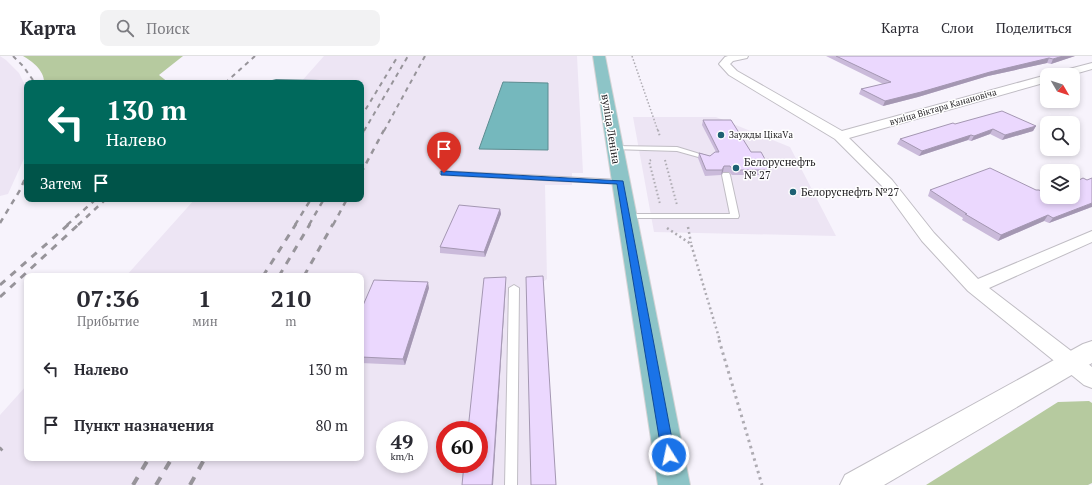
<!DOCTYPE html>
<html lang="ru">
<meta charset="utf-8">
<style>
:root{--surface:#fff;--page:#f2f2f3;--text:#2b2b33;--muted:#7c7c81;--line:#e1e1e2}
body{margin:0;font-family:"PT Serif",serif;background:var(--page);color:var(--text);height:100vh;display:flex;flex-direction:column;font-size:15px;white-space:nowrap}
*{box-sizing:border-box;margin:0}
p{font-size:13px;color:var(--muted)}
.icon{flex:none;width:22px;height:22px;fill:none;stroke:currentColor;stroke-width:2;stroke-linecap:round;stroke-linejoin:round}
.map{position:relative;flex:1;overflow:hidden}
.details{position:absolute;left:24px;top:217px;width:340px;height:188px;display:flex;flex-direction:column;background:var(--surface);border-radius:8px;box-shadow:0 2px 6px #0003}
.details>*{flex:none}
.hud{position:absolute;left:24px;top:24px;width:340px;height:122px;border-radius:8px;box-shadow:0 2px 6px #0003;background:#00695c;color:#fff;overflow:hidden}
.needle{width:26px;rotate:129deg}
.controls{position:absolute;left:1040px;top:12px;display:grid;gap:8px}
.controls a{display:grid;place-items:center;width:40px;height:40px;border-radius:8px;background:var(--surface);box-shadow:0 2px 6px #0003;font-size:20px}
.speed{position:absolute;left:376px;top:365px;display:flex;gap:8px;font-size:20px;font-weight:700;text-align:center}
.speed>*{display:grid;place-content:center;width:52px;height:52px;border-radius:50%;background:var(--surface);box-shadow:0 2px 6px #0003;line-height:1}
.speed small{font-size:10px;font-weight:400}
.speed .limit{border:6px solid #d22;background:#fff;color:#111}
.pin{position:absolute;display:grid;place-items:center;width:34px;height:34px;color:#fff;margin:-41px -17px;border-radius:50% 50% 50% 0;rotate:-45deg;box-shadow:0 0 4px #0007}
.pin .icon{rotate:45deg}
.me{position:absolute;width:44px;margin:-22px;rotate:350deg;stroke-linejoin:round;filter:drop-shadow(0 0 3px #0008)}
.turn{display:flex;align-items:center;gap:14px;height:84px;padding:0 16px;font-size:18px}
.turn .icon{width:52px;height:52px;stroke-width:2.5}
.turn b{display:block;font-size:28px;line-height:34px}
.then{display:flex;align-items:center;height:38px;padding:0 16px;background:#0003;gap:8px;font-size:15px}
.eta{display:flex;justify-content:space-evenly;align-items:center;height:68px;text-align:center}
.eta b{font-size:24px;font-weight:800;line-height:28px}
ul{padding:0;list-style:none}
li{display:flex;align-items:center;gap:12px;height:56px;padding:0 16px}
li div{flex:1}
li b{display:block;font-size:15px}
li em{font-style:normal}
header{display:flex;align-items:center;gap:24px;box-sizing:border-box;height:56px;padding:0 20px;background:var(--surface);border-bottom:1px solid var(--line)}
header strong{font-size:19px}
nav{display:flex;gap:22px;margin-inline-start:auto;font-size:14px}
.search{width:280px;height:36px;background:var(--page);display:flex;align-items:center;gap:10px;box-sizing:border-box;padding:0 14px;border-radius:8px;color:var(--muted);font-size:15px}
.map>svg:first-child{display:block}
.built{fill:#ede5f4;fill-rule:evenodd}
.green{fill:#b6ca9f}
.water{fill:#75b8bd;stroke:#5d8c90}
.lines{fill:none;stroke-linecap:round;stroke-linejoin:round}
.stream{fill:#5d8c90;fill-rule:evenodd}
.lane-casing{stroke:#c0bdc4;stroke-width:2}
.street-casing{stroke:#c0bdc4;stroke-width:2}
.secondary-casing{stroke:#c0bdc4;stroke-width:2}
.primary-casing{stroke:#d4d3d4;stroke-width:2}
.path-far3{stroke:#aeabb2;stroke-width:1.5;stroke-dasharray:1.5 2;stroke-linecap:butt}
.path-far2{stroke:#aeabb2;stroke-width:2;stroke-dasharray:1.5 2.5;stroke-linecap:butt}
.path-far1{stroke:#aeabb2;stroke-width:2.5;stroke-dasharray:2 3;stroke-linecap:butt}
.path{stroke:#aeabb2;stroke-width:3;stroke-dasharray:2.5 4;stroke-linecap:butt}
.lane{fill:#fff;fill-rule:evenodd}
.street{fill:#fff;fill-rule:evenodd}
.secondary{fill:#fff;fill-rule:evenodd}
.primary{fill:#8dc4c7;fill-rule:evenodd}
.rail-far3{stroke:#97949a;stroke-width:2;stroke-dasharray:4.5 4.5;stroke-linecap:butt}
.rail-far2{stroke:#97949a;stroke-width:2.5;stroke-dasharray:5.5 5.5;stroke-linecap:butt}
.rail-far1{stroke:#97949a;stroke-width:3;stroke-dasharray:7 7;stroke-linecap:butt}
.rail{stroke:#97949a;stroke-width:4;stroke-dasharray:9 9;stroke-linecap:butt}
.wall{fill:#cabada}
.shaded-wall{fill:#a497b2}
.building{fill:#ebd8fe;stroke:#a497b2}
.route{fill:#1a73e8;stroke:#114b97}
.poi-dot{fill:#1d6073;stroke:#fff;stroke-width:1.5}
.labels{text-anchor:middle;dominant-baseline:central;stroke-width:3;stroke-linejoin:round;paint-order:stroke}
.far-street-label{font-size:9px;fill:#262427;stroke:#fff}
.far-poi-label{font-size:9px;fill:#262427;stroke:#fff;text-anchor:start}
.street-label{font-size:11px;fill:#262427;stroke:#fff}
.poi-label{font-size:11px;fill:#262427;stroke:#fff;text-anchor:start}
</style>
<header>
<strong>Карта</strong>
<div class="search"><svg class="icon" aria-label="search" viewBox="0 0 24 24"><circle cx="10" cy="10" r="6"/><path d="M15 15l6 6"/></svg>Поиск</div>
<nav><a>Карта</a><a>Слои</a><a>Поделиться</a></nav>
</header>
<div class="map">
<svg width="1092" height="429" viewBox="0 0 1092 429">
<rect width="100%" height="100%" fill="#f7f3fc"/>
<!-- built -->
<path class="built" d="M 0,0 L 6,4 L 19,17 L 27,33 L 27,96 L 8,138 L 0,140 Z
M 324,0 L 577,0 L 583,117 L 572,117 L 572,129 L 545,129 L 547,223 L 543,226 L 556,429 L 0,429 L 0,359 L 27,329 L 27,402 L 361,402 L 361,220 L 126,220 L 195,143 L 361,143 L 361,27 L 300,27 ZM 385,374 L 419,374 L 419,408 L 385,408 ZM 445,374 L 479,374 L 479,408 L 445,408 Z
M 633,61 L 716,61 L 790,91 L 836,180 L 654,176 Z"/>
<!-- green -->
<path class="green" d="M 23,0 L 183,0 L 159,19 L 169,27 L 44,27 C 45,15 32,5 23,0 Z
M 1089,345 L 1092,347 L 1092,427 L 1088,429 L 926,429 L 1058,346 Z"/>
<!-- water -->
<path class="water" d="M 503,26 L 548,27 L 548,94 L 479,93 Z"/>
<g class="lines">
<!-- stream -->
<path class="stream" d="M 276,23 L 320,24 L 322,25 L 320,26 L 276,25 L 268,27 L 261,27 Z"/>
<!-- lane casing -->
<g class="lane-casing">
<path id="lane" d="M 614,90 L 677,91 L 713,102 L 709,104 L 677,95 L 612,93 L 611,92 Z
M 441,115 L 620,124 L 624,126 L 620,128 L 444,119 L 440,117 Z
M 723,117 L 729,117 L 730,119 L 739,160 L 738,162 L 626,162 L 622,160 L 626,158 L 730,158 L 722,119 Z
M 514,229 L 519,232 L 517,429 L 505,429 L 509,232 Z"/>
</g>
<!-- street casing -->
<g class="street-casing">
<path id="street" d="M 728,0 L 748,0 L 747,2 L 733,5 L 730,8 L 737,15 L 842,75 L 1043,20 L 1049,19 L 1047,19 L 1047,26 L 849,82 L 892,124 L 934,177 L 978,223 L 1092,175 L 1092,186 L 989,232 L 1092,311 L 1092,332 L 1084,329 L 968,235 L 922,185 L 882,130 L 835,83 L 729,19 L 719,8 L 725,1 Z
M 1092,7 L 1092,13 L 1071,19 L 1052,19 L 1054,17 Z"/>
</g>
<!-- secondary casing -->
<g class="secondary-casing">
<path id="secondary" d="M 1092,285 L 1092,307 L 884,429 L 840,429 L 845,419 L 1083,288 Z"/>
</g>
<!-- primary casing -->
<g class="primary-casing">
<path id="primary" d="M 593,0 L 605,0 L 690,429 L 658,429 Z"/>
</g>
<!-- path-far3 -->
<path class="path-far3" d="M 632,0 L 658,75"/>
<!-- path-far2 -->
<path class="path-far2" d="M 658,74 L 660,81
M 651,104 L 649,105 L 660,148
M 665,104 L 677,149"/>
<!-- path-far1 -->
<path class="path-far1" d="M 688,171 L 691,187
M 667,172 L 691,188 L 720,285"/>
<!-- path -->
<path class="path" d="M 719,284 L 762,429"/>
<!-- lane -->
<use href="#lane" class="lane"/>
<!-- street -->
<use href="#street" class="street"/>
<!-- secondary -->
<use href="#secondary" class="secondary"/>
<!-- primary -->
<use href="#primary" class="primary"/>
<!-- rail-far3 -->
<path class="rail-far3" d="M 13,0 L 23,10 L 35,27
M 225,27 L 255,0
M 361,61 L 398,0
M 364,75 L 408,0
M 384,75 L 425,0"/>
<!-- rail-far2 -->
<path class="rail-far2" d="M 361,80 L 364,74
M 361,117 L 384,74
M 0,167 L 20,134 L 27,118
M 67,169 L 96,143
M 78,169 L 106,143
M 295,169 L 311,143
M 309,169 L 324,143
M 333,169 L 347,143"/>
<!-- rail-far1 -->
<path class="rail-far1" d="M 263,220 L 296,168
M 279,220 L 310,168
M 304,220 L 333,168
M 0,229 L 69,168
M 0,241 L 79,168"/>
<!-- rail -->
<path class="rail" d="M 0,394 L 2,392
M 133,429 L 149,402
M 156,429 L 172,402
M 190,429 L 205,402"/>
</g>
<!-- wall -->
<path class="wall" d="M 826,0 L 1075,0 L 1051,8 L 1047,7 L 988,20 L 918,41 L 883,50 L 859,38 L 861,33 L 883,28 Z
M 703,64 L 751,96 L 771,114 L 770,119 L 732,119 L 729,116 L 723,116 L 721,119 L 705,120 L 698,102 L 699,97 L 710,100 L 716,96 L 702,69 Z
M 955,68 L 1036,70 L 1033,75 L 1002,84 L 990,78 L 971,85 L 968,84 L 919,100 L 897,88 L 900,83 Z
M 930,134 L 1047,141 L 1089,152 L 1049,167 L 1044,165 L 998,185 L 962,164 L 963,162 L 928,140 Z
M 500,153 L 501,158 L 485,201 L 440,197 L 440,191 Z
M 429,232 L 405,309 L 361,307 L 361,254 Z"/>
<!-- shaded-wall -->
<path class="shaded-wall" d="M 1063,0 L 1075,0 L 1051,8 L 1053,3 Z
M 1049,2 L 1047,7 L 988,20 L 918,41 L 883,50 L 885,45 L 990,16 Z
M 1036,70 L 1033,75 L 1002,84 L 1005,79 Z
M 993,73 L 990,78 L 971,85 L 974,80 Z
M 971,79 L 968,84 L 919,100 L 922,95 Z
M 724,110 L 723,116 L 721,119 L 722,114 Z
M 1092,147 L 1092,151 L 1089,152 L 1049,167 L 1053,162 Z
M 500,153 L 501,158 L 485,201 L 484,196 Z
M 1048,159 L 1044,165 L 998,185 L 1001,179 Z
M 506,221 L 506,227 L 493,429 L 492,429 Z
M 428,226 L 429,232 L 405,309 L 403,303 Z"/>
<!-- building -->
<path class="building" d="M 836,0 L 1063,0 L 1053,3 L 1049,2 L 990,16 L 921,36 L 885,45 L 861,33 L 891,26 Z
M 1002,55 L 1036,70 L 1005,79 L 993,73 L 974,80 L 971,79 L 922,95 L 900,83 L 953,67 L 955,68 Z
M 703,64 L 731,64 L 751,96 L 761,96 L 771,114 L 733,114 L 730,110 L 724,110 L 722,114 L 706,114 L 699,97 L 710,100 L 715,96 L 719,96 Z
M 990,112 L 1036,134 L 1039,134 L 1047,138 L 1047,141 L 1073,141 L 1073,127 L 1083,122 L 1087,124 L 1092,122 L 1092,147 L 1053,162 L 1048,159 L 1001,179 L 965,158 L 967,158 L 930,134 Z
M 459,149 L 500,153 L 484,196 L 440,191 Z
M 543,220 L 556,429 L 531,429 L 526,221 Z
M 506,221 L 492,429 L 462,429 L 464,408 L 479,408 L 479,374 L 468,374 L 484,222 Z
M 374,224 L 428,226 L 403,303 L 361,301 L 361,254 Z"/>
<!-- route -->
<path class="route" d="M 441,115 L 623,125 L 675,399 L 673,403 L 669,404 L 664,403 L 662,399 L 617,128 L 444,119 L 441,119 Z"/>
<!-- markers -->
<g class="poi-dot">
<circle cx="721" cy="79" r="4"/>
<circle cx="736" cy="112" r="4"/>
<circle cx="793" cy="136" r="4"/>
</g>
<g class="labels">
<!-- far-street labels -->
<g class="far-street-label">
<text transform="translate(943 51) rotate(-16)">вуліца Віктара Канановіча</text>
</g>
<!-- far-poi labels -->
<g class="far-poi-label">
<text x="729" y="79">Заужды ЦікаVа</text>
</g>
<!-- street labels -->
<g class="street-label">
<text transform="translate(611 73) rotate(81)">вуліца Леніна</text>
</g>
<!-- poi labels -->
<g class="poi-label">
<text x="744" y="106">Белоруснефть<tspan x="744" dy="13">№ 27</tspan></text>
<text x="801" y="136">Белоруснефть №27</text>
</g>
</g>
</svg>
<div class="controls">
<a><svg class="needle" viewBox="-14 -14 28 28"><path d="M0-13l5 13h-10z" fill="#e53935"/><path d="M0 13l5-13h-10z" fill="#7c7c81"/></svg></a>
<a><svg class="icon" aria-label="search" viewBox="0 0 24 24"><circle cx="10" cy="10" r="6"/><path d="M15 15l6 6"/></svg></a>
<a><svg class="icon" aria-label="layers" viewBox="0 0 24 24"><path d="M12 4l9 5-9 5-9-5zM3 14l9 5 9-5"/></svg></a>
</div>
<div class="speed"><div>49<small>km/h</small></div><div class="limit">60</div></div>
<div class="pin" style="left:444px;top:117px;background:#d93025"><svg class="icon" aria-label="arrive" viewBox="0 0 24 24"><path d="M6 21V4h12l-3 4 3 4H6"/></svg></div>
<svg class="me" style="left:669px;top:399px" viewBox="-20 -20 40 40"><circle r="17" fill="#1a73e8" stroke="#fff" stroke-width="3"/><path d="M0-11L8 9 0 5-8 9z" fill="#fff"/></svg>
<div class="hud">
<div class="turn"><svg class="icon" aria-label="left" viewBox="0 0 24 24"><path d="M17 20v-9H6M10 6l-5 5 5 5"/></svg><div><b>130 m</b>Налево</div></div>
<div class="then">Затем<svg class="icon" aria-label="arrive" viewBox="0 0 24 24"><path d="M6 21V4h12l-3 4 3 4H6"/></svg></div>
</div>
<section class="details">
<div class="eta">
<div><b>07:36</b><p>Прибытие</p></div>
<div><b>1</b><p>мин</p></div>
<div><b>210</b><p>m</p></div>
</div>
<ul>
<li><svg class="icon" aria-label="left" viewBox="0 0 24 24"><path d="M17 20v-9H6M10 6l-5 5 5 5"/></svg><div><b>Налево</b></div><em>130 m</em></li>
<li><svg class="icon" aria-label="arrive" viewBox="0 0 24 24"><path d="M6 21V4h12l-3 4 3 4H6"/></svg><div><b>Пункт назначения</b></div><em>80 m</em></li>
</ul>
</section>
</div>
